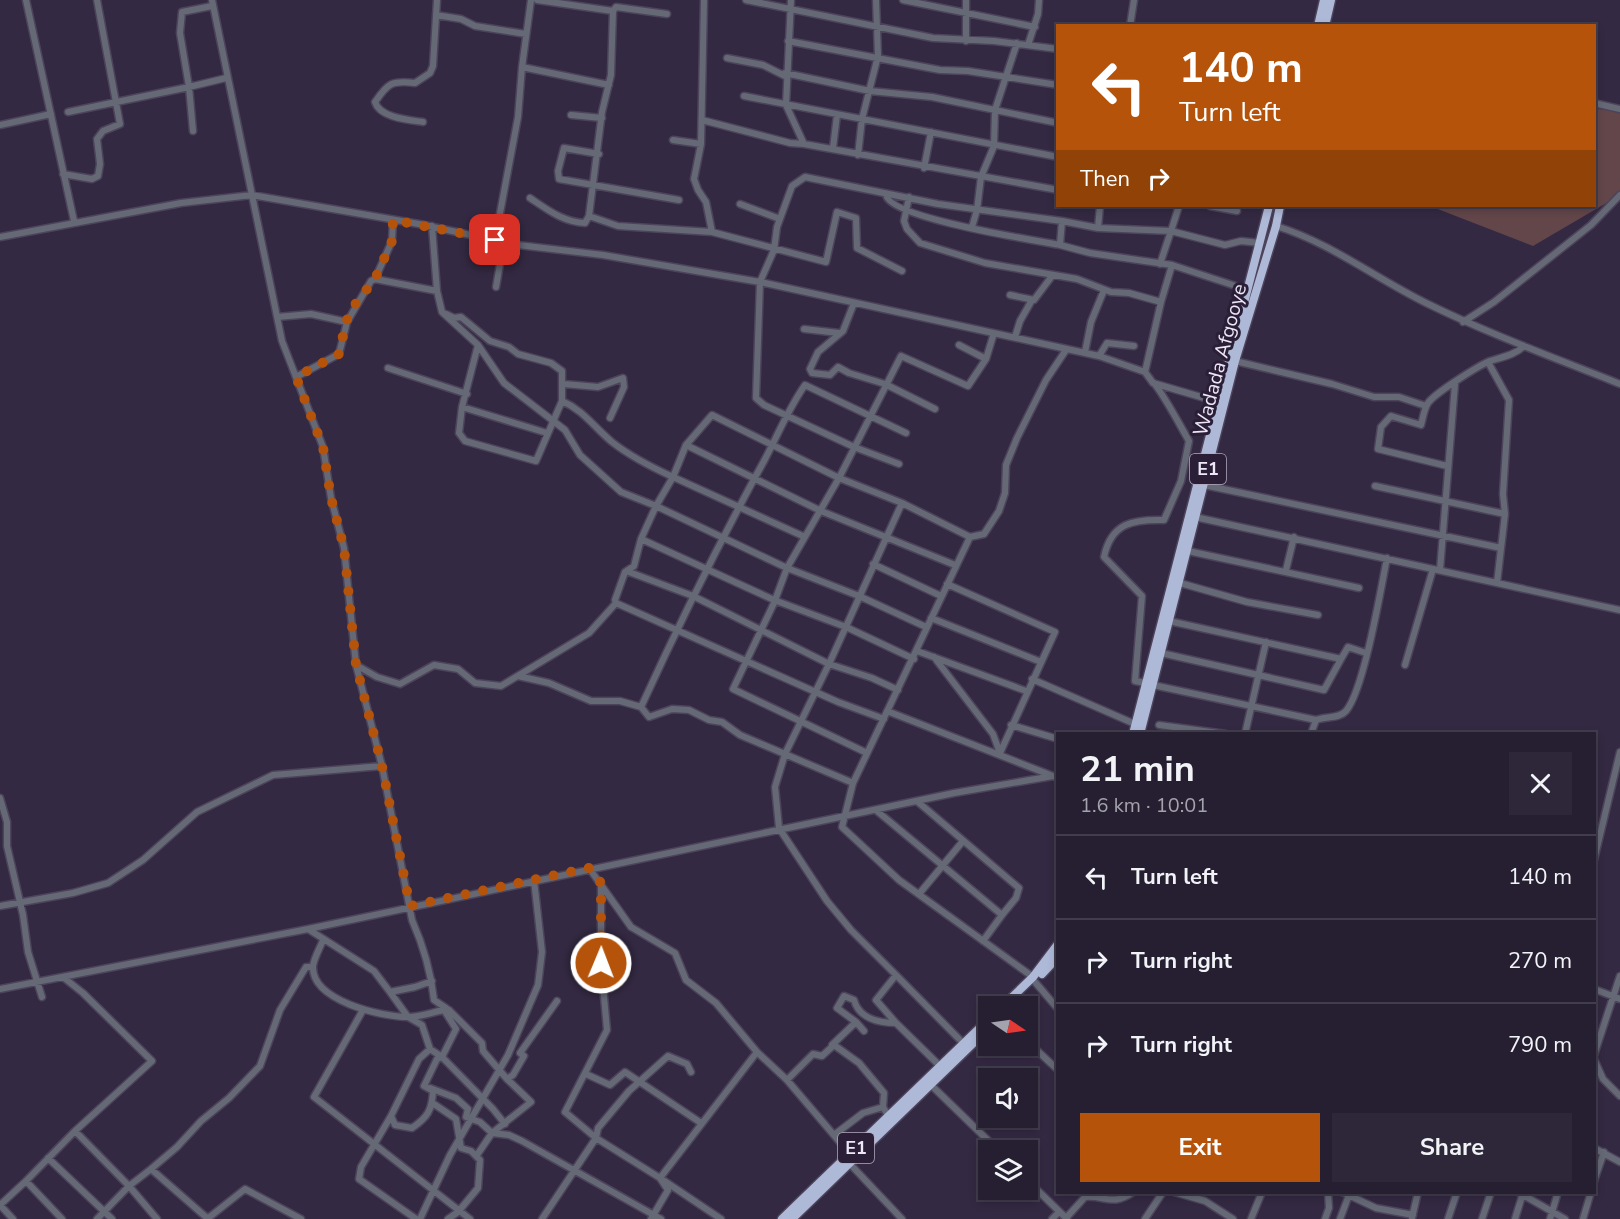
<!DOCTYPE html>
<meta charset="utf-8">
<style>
:root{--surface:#261f32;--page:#2e273a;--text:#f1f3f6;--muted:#a4a2ac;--line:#423d4d;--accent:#b45309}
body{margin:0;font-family:"Nunito Sans",sans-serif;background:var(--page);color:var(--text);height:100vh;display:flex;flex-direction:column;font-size:22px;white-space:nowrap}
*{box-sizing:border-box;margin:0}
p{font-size:20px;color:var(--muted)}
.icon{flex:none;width:33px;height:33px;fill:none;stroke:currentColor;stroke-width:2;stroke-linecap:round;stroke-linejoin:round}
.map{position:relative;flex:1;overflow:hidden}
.panel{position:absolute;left:1056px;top:732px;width:540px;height:462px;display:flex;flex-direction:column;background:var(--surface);border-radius:0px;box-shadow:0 3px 9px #0003,0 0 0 2px var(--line)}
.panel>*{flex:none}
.hud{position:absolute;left:1056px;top:24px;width:540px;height:183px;border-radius:0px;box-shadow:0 3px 9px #0003,0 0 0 2px var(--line);background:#b45309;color:#fff;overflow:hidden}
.needle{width:39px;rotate:103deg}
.fabs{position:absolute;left:978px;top:996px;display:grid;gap:12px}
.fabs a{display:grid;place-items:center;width:60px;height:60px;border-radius:0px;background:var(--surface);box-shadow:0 3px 9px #0003,0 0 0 2px var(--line);font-size:30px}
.pin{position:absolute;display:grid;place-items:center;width:51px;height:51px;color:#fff;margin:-26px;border-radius:12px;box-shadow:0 3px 9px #0006}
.me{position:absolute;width:66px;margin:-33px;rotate:1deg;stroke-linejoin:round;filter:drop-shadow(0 0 4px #0008)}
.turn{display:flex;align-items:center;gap:21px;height:126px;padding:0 24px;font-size:27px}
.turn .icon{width:78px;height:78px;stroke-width:2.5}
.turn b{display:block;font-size:42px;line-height:51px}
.then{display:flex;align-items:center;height:57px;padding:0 24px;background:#0003;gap:12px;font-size:22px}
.round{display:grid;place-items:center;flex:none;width:63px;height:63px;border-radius:0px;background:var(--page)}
.head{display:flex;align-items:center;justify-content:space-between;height:102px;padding:0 24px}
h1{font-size:36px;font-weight:700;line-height:45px}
.action{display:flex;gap:12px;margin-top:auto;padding:12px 24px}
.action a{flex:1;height:69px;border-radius:0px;background:var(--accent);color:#fff;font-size:24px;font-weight:700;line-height:69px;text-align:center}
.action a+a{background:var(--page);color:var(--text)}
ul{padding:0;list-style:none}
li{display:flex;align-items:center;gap:18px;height:84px;padding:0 24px;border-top:2px solid var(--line)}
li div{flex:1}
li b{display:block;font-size:22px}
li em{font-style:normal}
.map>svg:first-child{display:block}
.green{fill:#62464a}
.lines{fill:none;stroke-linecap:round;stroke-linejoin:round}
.minor-casing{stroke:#4d445b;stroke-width:9}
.highway-casing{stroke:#4d445b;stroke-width:11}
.minor{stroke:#656976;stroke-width:6}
.highway{stroke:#aeb9d8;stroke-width:8}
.route{stroke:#b45309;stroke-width:10;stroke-dasharray:0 18}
.labels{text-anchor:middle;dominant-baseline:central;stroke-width:6;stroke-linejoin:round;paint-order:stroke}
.shield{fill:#2a1f37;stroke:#b2abbd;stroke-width:1.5}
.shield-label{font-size:18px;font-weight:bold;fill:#ede7f7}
.street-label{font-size:20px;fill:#ede7f7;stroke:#2a1f37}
</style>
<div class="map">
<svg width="1620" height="1219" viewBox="0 0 1620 1219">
<rect width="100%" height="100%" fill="#332942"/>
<!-- green -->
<path class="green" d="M 1595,109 L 1620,110 L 1620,195 L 1533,246 L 1430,206 L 1594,206 Z"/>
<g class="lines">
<!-- minor casing -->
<g class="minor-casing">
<path id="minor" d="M 26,0 L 74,221
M 531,0 L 522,67 L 609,85
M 537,0 L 613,11 L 616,7 L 667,14
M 704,0 L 701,144 L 694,179 L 698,190 L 706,202 L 712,232
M 746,0 L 933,38 L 994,41 L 1058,49
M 791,0 L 786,105 L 804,144 L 1058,190
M 903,0 L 1035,27
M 966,0 L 966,41
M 436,15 L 461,19 L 475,26 L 526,34
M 1130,26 L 1134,0
M 788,41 L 940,70 L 968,71 L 1058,85
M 1028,45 L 1038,14 L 1039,0
M 727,58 L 763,65 L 785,76
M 785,73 L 870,91 L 932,97 L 1058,123
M 744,96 L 1058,157
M 1594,103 L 1620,109
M 68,112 L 189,87 L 180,33 L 182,12 L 212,6
M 571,115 L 602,118
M 702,120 L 790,143 L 804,144
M 423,122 C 409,120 380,118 375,102 C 388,83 392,80 415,83 L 430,73 L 433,66 L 437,0
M 0,125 L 51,114
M 193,131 L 189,87 L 226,78
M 673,140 L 701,144
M 833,148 L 837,115
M 599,154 L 564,148 L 558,171 L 559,179 L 679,200
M 858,155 L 862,119 L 878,56 L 876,0
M 924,168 L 931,132
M 63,174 L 92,179 L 98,176 L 100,164 L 97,139 L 103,131 L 120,124 L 97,0
M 886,195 C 890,218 1033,240 1060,245 L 1062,221 L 1098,228 L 1171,231 L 1160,264
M 909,197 L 904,221 L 907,229 L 920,243 L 985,263 L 1077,279 L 1111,292 L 1129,293 L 1161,302 L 1172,265
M 530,198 C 548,210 563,222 585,223 L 589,216 L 602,112 L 611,75 L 613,11
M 740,204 L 780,219
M 1179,206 L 1171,231 L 1225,245 L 1241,241 L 1260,243
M 1210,206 L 1237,211
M 589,216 L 618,226 L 712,232 L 826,262 L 837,212 L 856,218 L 857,248 L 902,271
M 432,226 L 437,291 L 442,312 L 478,345 L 504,383 L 565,430 L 580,455 L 621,492 L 656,506 L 641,539 L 774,600 L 846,627 L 914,659
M 1276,226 C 1331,243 1375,278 1426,303 C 1489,334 1555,358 1620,384
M 972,227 L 977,210 L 981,177 L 994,146 L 995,110 L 1017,43
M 1098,228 L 1100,206
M 0,237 L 181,203 L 252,195 L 212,0
M 495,240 L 518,117 L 522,67
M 1060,245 L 1090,253 L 1172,265 L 1248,290
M 375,279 L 392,241 L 393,220
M 496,287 L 504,241
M 1010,295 L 1034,300 L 1052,276
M 854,303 L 843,331 L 818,352 L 810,369 L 812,373 L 830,375 L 838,367 L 849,373 L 885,384 L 935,409
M 446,314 L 454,318 L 461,317 L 490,341 L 509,347 L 518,354 L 551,363 L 562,371 L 562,401 C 583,410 594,427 612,442 C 631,457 651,467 673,477 L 686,445 L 821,511 L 955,565
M 277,317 L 311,314 L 347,322
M 1463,322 L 1494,302 L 1591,225 L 1620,195
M 804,329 L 839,333
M 1015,337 L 1020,321 L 1032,300
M 478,345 L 462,407 L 459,433 L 465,441 L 536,461 L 562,401
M 959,345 L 986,359
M 1085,352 L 1091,322 L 1104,290
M 1099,356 L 1107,343 L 1134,346
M 1235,361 L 1332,384 L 1374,397 L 1399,397 L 1426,406
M 1488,362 L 1509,400 L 1503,494 L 1505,514 L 1497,583
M 388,368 L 467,394
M 1145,372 L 1161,302
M 296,377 L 339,354 L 347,322 L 371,281 L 375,279 L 437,291
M 564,384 L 598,387 L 623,378 L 624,387 L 610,418
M 462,407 L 547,433
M 686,445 L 712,415 L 839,478 L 902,503
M 899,464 L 854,447 L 764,405 L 756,398 L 760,282 L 774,250 L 777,227 L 792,186 L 805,177 L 938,204 L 1062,221
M 1447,466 L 1378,449 L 1381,427 L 1391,416 L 1421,425 C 1423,418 1424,409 1428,403 C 1435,393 1478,366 1490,361 C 1502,357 1515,355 1524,346
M 1204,485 L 1501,548
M 1375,486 L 1505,514
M 1195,517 L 1620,610
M 805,537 L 673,477 L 656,506 L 787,568 L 859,596 L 926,627
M 970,537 L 984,534 L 999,511 L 1005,493 L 1006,465 L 1017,438 L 1046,380 L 1066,350
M 1188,551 L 1359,588
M 873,564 L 941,596
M 1286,570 L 1294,537
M 1440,570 L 1455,384
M 629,572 L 693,596 L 829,664 L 872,678 L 898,690
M 1180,583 L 1247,602 L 1318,615
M 616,603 L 838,702 L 884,719
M 931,618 L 1041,662
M 1169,621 L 1341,659 L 1348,647 L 1366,653
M 917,651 L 1026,691
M 1161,653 L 1324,690 L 1341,659
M 934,657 L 993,734 L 1000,753 L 1055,632 L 947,584
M 356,665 L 377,677 L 400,684 L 434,665 L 458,669 L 475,683 L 501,686 L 589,633 L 616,603 L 615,600 L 625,572 L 634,566 L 641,539
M 1405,665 L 1433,569
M 518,676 L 549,683 L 591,701 L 620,701 L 641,707 L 649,717 L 672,709 L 689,710 L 709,720 L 722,722 L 740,735 L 853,783
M 1032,679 L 1135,724
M 1146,683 L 1135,681 L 1142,596 L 1104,557 C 1111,523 1133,519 1164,520 L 1181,481 L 1189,441 C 1178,422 1167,400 1154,383
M 1153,685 L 1316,720
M 641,707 C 679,624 720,541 764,461 C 778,435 788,409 805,385 L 906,433
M 887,711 L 1058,778
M 1011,725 L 1058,739
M 1159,725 L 1226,734
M 1245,734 L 1266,642
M 1311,734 L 1316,720 C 1326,716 1339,719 1346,711 C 1364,690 1381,588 1387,558
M 867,753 L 733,689 L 774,603 L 787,568 L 839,478 L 901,356 L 968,386 L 986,359 L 994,333
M 0,798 L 7,822 L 7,846 L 23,915 L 28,952 L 42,997
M 918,802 L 1019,888 L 1016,898 L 1002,915
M 877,811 L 1002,915 L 983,941
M 1594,860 L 1620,752
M 589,868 L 631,927 L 675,953 L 686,980 L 716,1003 L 757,1052 L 787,1080 L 850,1154
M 601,883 L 601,963 L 607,1030 L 565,1112 L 596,1138 L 660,1178 L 757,1052
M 919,894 L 963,841
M 0,906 L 73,893 L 108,883 L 143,860 L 197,812 L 273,775 L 382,766
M 308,929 L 374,971 L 390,992 L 415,987 L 432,981
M 323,940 C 320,948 314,958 313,966 C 311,1001 382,1017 408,1017 C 420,1017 433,1012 444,1010
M 896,975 L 964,1044
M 63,977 L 83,993 L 152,1061 L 75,1131
M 1035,982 L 1058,1009
M 0,989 L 308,929 L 954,793 L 1053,776
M 1594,989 L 1620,999
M 390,992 L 408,1017 L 422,1025 L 430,1049 L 442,1057 L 493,1109 L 505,1124
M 363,1010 L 314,1097 L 470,1219
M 449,1010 L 482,1043 L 483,1051 L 507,1079
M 856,1022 L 837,1008 L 844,996 L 854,1000 C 859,1018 878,1023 896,1023
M 1028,1042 L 1058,1070
M 832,1045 L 856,1022 L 864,1031
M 430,1049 L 419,1059 L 391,1116 L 395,1125 L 412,1128 C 428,1117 432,1110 433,1091 L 424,1086 L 437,1059 L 442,1057 L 456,1029 L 444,1010 L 446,1008 L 434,1000 C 431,972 423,945 412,920 L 382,766 L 356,665 L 344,548 L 331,498 L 323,447 L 282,341 L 252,195 L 419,224 L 518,245 L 603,255 L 760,282 L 1099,356 L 1145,372 L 1153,383 L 1218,402
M 1594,1055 L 1620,976
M 1594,1059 L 1603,1079 L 1620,1096
M 940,1066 L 896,1023 L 876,1000 L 896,975 L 851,930 L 827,901 L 779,828 L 775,787 L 785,754 L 829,664 L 902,503 L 970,537 L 853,783 L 842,827 L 899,880 L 1033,977
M 586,1074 L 610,1085 L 625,1072 L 701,1123
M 787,1080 L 813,1054 L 822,1056 L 834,1045 L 859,1063 L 884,1093 L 883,1107 L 889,1117
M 932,1086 L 998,1150
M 430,1088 L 456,1098 L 468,1109 L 466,1117 L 480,1122 L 492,1133 L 509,1135 L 522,1141 L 661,1219
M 434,1104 L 456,1119 L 461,1148 L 471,1151 L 480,1160 L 478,1188 L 458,1212 L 448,1219
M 391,1116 L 361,1167 L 359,1179 L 416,1219
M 834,1135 L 863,1113 L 883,1107
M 1594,1148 L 1620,1162
M 477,1155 L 492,1133 L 531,1102 L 507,1079 L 513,1075 L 524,1056 L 520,1053 L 557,1001
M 48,1158 L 112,1219
M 850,1164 L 902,1219
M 151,1169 L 177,1147 L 201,1121 L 229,1098 L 260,1066 L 280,1010 L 306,967 L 313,967
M 26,1181 L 75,1131 L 129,1186 L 97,1219
M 1028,1181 L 1067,1219
M 1594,1181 L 1604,1152
M 1174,1192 L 1205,1201 L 1233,1219
M 1342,1192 L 1376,1208 L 1413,1215
M 1518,1192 L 1565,1219
M 0,1205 L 26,1181 L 62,1219
M 0,1205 L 13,1219
M 1066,1218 L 1085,1197 C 1105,1195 1112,1207 1133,1192
M 1412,1218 L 1418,1192
M 157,1219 L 129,1186 L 151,1169 L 207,1218
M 207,1219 L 245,1189 L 301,1219
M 420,1219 L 450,1155 L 508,1055 L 538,985 L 542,952 L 534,880
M 542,1219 L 596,1138 L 598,1128 L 629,1091 L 668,1056 L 687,1064 L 691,1072
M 651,1219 L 668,1190 L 660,1178 L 721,1219
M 1052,1219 L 1059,1212
M 1145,1219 L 1163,1192
M 1251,1219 L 1262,1192
M 1325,1219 L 1329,1208 L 1328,1192
M 1340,1219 L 1349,1195
M 1448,1219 L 1457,1192
M 1482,1219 L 1491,1192
M 1515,1219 L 1523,1193
M 1550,1219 L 1558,1192
M 1583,1219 L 1591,1192"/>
</g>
<!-- highway casing -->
<g class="highway-casing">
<path id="highway" d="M 1318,26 L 1324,0
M 1325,26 L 1331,0
M 1133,734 L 1269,206
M 1140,734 L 1235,361 L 1276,226 L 1280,206
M 1042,974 L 1058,957
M 1003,1006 L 1033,977 L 1058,944
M 782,1219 L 988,1020
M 792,1219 L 988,1029"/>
</g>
<!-- minor -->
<use href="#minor" class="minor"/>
<!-- highway -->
<use href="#highway" class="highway"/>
</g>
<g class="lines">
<!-- route -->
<path class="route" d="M 495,240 L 393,220 L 392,241 L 375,279 L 353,307 L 346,322 L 339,354 L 296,377 L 323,447 L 331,498 L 344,548 L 356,665 L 382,766 L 410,906 L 589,868 L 601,883 L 601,963"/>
</g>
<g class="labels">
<!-- shield labels -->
<g class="shield">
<rect x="1190" y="454" width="36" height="30" rx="4.5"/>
<rect x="838" y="1133" width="36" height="30" rx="4.5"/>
</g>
<g class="shield-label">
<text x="1208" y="469">E1</text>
<text x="856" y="1148">E1</text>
</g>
<!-- street labels -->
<g class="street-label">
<text transform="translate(1220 360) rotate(-75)">Wadada Afgooye</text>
</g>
</g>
</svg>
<div class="fabs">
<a><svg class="needle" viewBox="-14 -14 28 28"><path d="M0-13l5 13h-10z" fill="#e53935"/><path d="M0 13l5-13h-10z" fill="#a4a2ac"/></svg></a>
<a><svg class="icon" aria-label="sound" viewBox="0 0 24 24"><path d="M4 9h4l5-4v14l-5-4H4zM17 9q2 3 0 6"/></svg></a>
<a><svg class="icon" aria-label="layers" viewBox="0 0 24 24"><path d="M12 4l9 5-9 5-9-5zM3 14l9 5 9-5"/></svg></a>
</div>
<div class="pin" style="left:495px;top:240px;background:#d93025"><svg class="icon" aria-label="arrive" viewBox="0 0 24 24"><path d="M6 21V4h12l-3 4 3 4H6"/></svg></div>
<svg class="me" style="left:601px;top:963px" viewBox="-20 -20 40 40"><circle r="17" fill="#b45309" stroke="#fff" stroke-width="3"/><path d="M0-11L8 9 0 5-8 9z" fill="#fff"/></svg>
<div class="hud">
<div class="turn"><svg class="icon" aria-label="left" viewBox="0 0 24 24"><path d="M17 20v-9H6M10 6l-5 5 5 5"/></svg><div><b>140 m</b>Turn left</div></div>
<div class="then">Then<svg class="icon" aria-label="right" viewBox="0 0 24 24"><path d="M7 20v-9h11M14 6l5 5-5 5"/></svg></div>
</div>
<section class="panel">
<div class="head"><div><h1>21 min</h1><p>1.6 km · 10:01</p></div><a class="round"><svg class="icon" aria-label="close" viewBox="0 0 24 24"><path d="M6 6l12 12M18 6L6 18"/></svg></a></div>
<ul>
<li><svg class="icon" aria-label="left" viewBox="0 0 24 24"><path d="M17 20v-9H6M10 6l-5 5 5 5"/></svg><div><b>Turn left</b></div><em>140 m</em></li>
<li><svg class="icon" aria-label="right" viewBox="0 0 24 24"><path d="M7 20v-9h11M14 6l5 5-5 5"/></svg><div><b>Turn right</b></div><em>270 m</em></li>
<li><svg class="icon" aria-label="right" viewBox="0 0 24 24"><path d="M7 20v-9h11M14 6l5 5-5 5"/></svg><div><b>Turn right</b></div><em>790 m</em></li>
</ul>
<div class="action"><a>Exit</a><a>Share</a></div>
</section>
</div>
